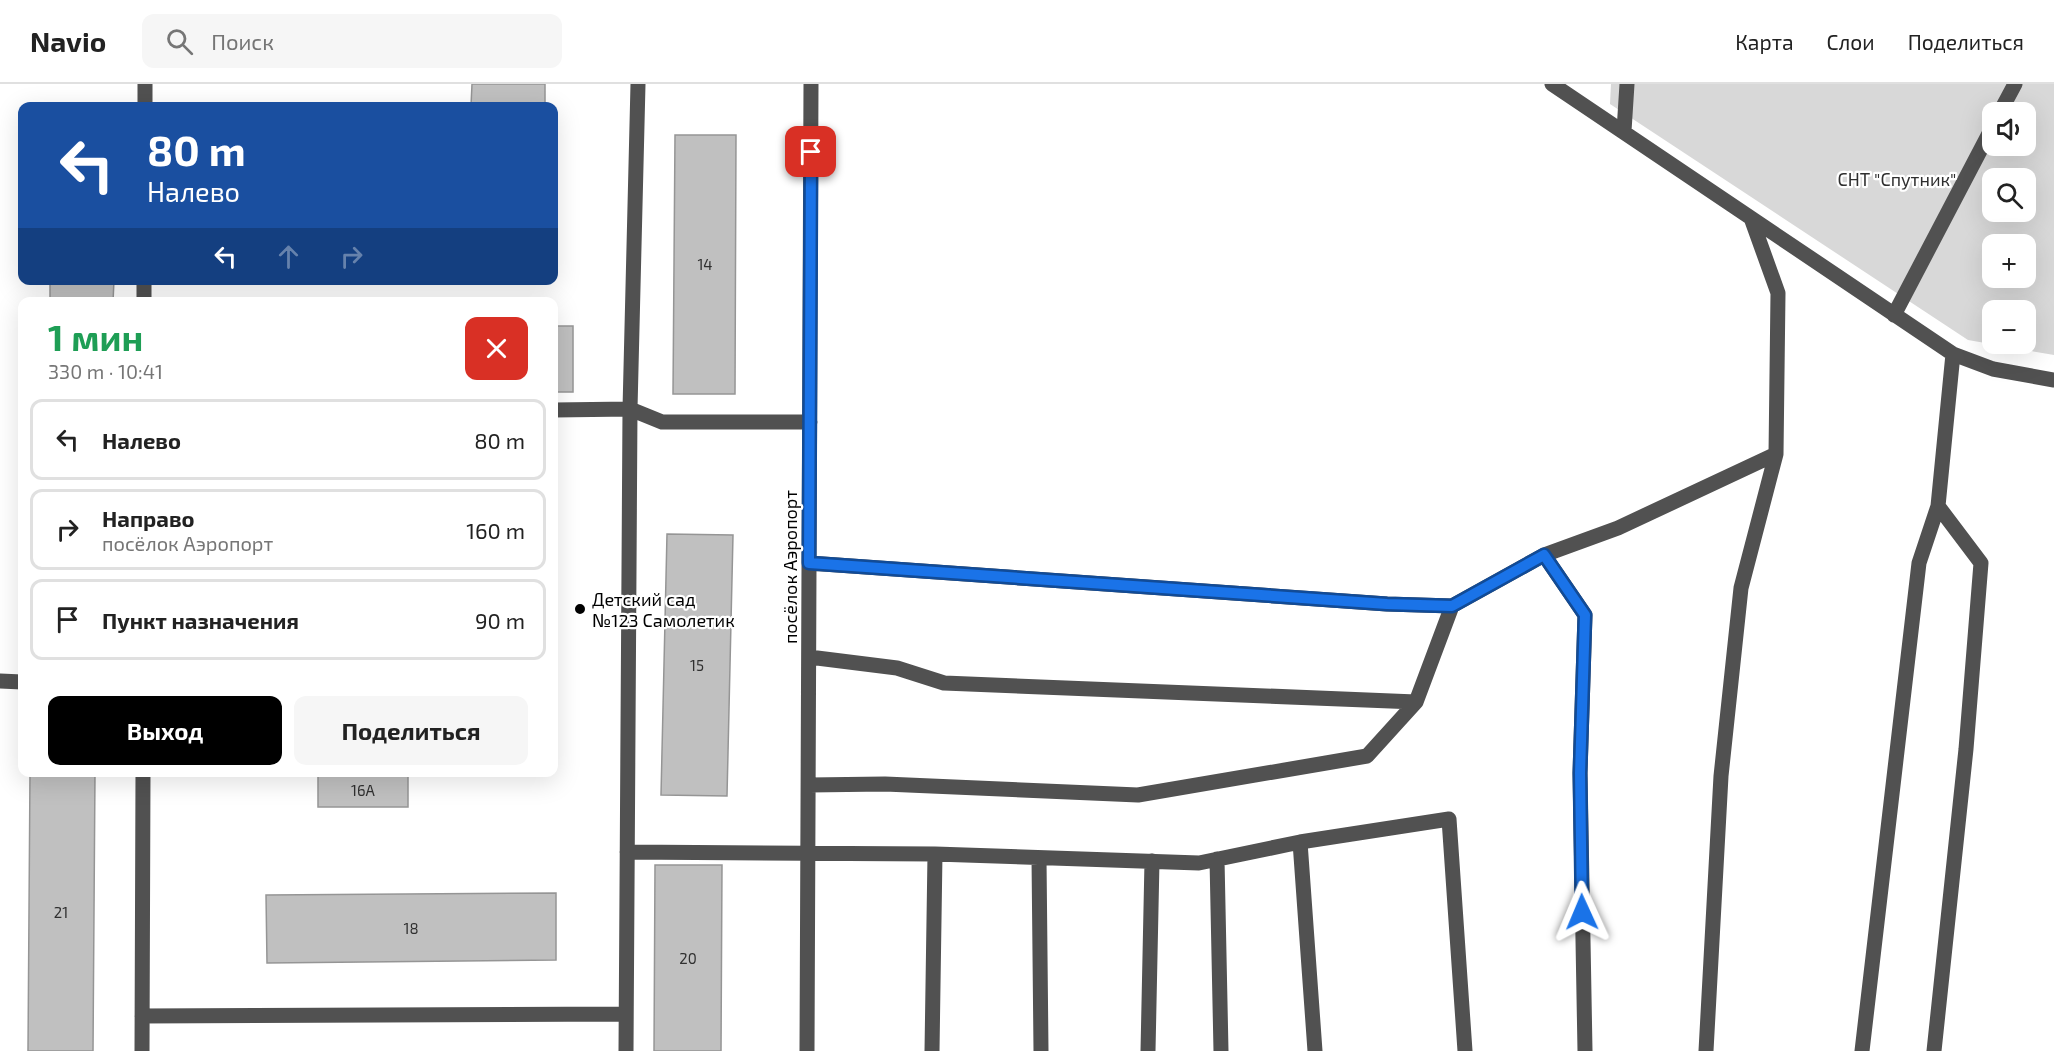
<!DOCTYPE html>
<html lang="ru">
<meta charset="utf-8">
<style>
:root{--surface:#fff;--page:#f6f6f6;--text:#222;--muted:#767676;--line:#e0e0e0;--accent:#000}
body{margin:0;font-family:"Exo 2",sans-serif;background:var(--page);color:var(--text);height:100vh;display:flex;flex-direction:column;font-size:22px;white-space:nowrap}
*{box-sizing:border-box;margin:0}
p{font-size:20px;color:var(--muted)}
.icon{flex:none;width:33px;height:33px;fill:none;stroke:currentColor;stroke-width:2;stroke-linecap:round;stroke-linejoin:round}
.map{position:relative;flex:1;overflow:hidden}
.side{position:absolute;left:18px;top:213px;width:540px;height:480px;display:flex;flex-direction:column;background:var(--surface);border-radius:12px;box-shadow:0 6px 24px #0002}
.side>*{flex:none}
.banner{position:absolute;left:18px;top:18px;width:540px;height:183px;border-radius:12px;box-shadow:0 6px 24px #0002;background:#1a4fa0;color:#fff;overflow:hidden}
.fabs{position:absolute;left:1982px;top:18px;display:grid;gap:12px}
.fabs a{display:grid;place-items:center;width:54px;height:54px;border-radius:12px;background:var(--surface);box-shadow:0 6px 24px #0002;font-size:30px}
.pin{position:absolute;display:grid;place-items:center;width:51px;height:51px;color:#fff;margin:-26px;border-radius:12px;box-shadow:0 3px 9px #0006}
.me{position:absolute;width:66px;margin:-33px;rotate:359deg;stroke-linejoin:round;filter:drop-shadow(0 0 4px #0008)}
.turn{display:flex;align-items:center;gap:21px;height:126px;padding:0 30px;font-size:27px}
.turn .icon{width:78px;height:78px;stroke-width:2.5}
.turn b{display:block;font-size:42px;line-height:51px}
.lanes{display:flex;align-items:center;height:57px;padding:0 30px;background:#0003;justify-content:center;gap:30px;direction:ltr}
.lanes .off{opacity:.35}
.round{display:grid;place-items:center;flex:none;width:63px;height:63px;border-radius:12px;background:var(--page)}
.summary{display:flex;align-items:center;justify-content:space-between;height:102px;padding:0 30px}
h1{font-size:36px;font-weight:700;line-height:45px;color:#1e9e55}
.cta{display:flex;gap:12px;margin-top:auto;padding:12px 30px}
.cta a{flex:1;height:69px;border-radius:12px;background:var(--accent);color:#fff;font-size:24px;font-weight:700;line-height:69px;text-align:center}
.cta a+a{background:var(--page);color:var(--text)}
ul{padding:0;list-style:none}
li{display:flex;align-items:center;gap:18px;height:81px;margin:0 12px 9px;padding:0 18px;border:3px solid var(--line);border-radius:12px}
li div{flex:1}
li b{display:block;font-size:22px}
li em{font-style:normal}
header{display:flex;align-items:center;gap:36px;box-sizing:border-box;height:84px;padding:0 30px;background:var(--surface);border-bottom:2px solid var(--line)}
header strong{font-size:28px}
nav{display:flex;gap:33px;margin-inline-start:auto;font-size:21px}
.search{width:420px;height:54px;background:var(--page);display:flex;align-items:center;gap:15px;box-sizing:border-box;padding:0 21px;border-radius:12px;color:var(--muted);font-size:22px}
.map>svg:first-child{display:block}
.green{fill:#d8d8d8;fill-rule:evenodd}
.building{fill:#c0c0c0;stroke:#959595;stroke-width:1.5}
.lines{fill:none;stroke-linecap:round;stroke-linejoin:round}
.minor{stroke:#515151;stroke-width:15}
.route-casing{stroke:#114b97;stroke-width:15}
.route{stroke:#1a73e8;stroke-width:10}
.poi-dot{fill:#000;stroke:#fff;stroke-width:2}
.labels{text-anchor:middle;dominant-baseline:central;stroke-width:4.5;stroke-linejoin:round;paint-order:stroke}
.number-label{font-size:15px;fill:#303030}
.park-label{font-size:18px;fill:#2f2f2f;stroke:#fff}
.street-label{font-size:18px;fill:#000;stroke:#fff}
.poi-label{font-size:18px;fill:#000;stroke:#fff;text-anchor:start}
</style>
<header>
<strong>Navio</strong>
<div class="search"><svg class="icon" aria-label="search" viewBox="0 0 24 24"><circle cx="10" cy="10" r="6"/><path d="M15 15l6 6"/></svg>Поиск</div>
<nav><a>Карта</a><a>Слои</a><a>Поделиться</a></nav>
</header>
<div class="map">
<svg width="2054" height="967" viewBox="0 0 2054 967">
<rect width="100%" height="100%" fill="#fff"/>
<!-- green -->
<path class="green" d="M 1611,0 L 2054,0 L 2054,271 L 1968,256 L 1610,20 ZM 1992,28 L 2025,28 L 2025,62 L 1992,62 ZM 1992,94 L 2025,94 L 2025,128 L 1992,128 ZM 1992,160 L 2025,160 L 2025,194 L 1992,194 ZM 1992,226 L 2025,226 L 2025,260 L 1992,260 Z"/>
<!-- building -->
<path class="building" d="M 472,0 L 545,0 L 545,22 L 471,22 Z
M 675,51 L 736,51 L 735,310 L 673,310 Z
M 50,196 L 114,196 L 113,218 L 50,218 Z
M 554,242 L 573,242 L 573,308 L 554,308 Z
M 667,450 L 733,451 L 727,712 L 661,711 Z
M 30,688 L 95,688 L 93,967 L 28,967 Z
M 318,688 L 408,688 L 408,723 L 318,723 Z
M 655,781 L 722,781 L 721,967 L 654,967 Z
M 556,809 L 556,876 L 267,879 L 266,811 Z"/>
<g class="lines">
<!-- minor -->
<path class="minor" d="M 1552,0 L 1953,270 L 1993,285 L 2054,296
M 145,22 L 145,0
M 2000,28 L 2015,0
M 1624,47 L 1627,0
M 144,218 L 144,196
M 1894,231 L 1992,44
M 554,326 L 630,325 L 638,0
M 1544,471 L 1585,531 L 1580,689 L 1585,967
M 809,479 L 1387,520 L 1452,522
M 809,573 L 897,584 L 944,599 L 1416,618
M 0,597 L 22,598
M 809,701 L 885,700 L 1138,711 L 1367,672 L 1416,618 L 1452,522 L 1544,471 L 1618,444 L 1776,370
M 1300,758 L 1315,967
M 627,768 L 935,770 L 1199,779 L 1300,758 L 1449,735 L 1465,967
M 1039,774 L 1041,967
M 1217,775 L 1221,967
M 142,932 L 626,930
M 142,967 L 143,688
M 626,967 L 630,325 L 662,338 L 810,338
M 807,967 L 811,0
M 932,967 L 935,770
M 1148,967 L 1152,777
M 1706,967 L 1721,692 L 1741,504 L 1776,370 L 1778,209 L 1751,134
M 1862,967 L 1919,479 L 1938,422 L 1953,270
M 1934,967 L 1966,665 L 1981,479 L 1938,422"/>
</g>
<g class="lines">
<!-- route casing -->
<g class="route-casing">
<path id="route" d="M 811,68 L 809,479 L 1387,520 L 1452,522 L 1544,471 L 1585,531 L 1580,689 L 1582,828"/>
</g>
<!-- route -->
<use href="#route" class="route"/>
</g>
<!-- markers -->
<circle class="poi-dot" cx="580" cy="525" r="6"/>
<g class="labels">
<!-- number labels -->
<g class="number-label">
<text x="705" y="180">14</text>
<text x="697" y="581">15</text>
<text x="363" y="706">16А</text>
<text x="61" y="828">21</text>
<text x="411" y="844">18</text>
<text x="688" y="874">20</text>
</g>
<!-- park labels -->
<g class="park-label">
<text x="1897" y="95">СНТ "Спутник"</text>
</g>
<!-- street labels -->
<g class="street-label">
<text transform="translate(790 483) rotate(-90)">посёлок Аэропорт</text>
</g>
<!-- poi labels -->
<g class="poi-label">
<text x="592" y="515">Детский сад<tspan x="592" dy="21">№123 Самолетик</tspan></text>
</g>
</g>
</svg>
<div class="fabs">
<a><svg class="icon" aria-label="sound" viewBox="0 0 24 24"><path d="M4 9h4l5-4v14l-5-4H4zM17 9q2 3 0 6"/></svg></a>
<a><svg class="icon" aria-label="search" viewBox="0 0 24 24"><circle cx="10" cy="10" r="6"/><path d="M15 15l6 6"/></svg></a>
<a>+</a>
<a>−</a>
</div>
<div class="pin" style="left:811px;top:68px;background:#d93025"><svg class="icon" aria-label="arrive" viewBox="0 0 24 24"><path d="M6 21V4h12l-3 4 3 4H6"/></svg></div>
<svg class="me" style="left:1582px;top:828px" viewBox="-20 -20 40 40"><path d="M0-17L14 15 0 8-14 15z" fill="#1a73e8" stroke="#fff" stroke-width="4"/></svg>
<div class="banner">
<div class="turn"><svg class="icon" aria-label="left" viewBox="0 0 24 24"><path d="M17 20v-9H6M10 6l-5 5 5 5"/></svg><div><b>80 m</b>Налево</div></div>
<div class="lanes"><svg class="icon" aria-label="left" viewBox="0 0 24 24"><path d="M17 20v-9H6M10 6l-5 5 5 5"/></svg><svg class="icon off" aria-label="ahead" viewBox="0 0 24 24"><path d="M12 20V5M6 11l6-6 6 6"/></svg><svg class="icon off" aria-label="right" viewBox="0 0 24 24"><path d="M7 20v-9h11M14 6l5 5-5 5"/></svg></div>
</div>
<section class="side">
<div class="summary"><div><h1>1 мин</h1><p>330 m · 10:41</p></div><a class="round" style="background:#d93025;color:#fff"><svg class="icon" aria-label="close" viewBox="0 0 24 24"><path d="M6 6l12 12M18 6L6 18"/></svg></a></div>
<ul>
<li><svg class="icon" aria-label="left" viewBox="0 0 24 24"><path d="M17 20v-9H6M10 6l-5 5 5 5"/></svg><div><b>Налево</b></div><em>80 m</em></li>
<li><svg class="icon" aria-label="right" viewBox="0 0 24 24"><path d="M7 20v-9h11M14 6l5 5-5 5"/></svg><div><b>Направо</b><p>посёлок Аэропорт</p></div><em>160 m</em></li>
<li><svg class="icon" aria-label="arrive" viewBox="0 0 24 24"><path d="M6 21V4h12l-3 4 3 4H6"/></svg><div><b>Пункт назначения</b></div><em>90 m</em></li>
</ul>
<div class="cta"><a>Выход</a><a>Поделиться</a></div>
</section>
</div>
